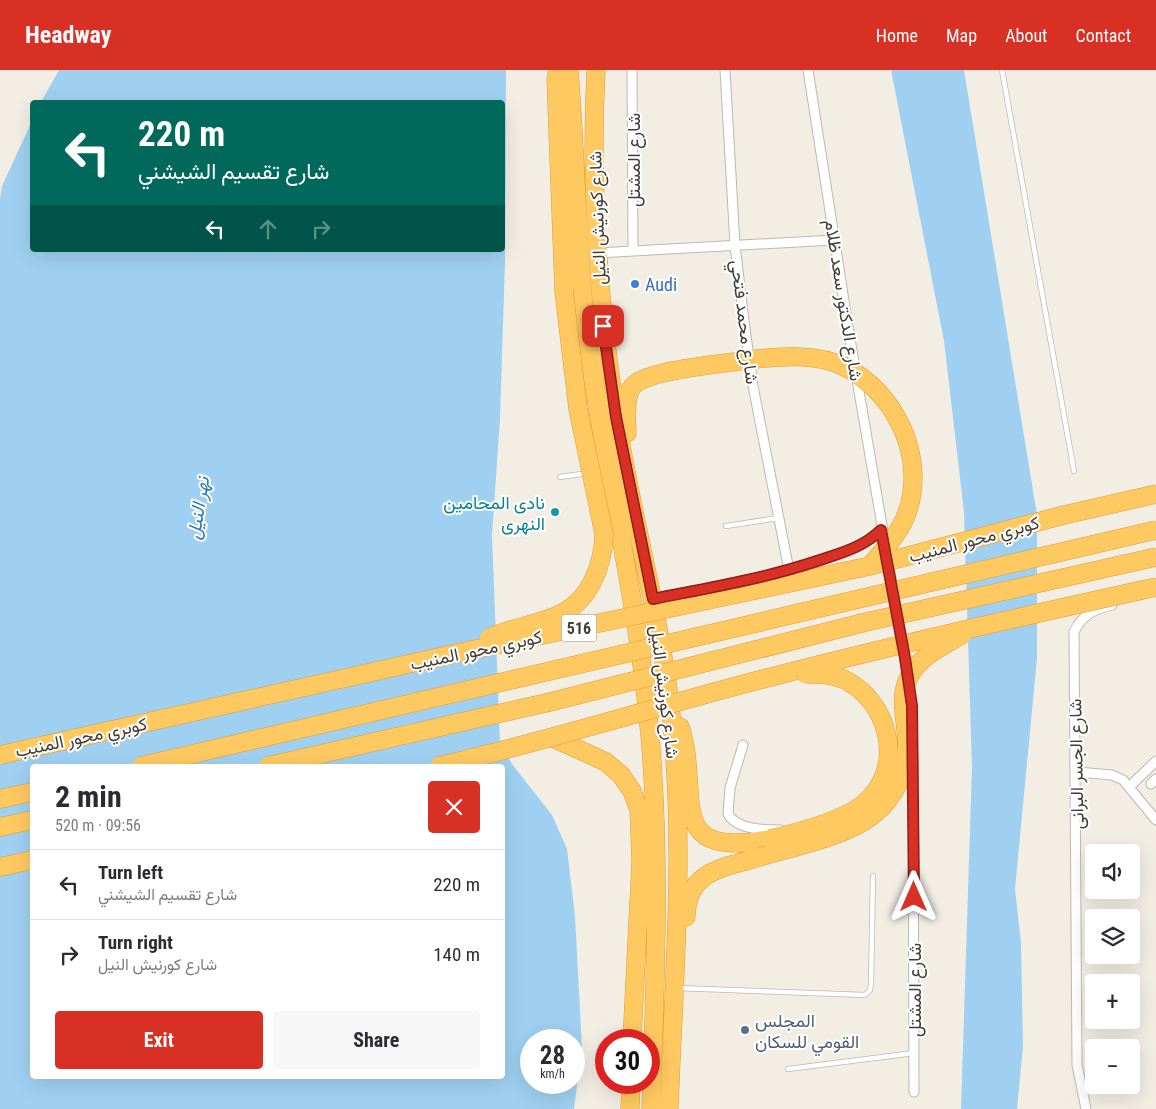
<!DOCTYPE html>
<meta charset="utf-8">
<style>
:root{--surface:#fff;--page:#f7f7f7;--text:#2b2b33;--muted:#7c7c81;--line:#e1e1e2;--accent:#d93025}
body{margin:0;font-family:"Roboto Condensed",Vazirmatn,sans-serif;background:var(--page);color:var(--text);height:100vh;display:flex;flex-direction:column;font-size:19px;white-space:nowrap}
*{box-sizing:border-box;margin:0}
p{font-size:16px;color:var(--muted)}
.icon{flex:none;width:28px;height:28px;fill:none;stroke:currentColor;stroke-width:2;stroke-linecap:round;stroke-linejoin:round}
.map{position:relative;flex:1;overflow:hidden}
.drawer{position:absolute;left:30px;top:694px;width:475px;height:315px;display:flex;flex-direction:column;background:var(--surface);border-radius:5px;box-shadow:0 5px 20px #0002}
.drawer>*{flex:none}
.hud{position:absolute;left:30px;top:30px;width:475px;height:152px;border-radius:5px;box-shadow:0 5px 20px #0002;background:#00695c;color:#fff;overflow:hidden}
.controls{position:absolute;left:1085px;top:774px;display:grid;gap:10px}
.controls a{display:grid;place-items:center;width:55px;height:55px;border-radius:5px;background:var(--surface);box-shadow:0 5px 20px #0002;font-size:25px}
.speed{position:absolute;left:520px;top:959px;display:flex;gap:10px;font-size:25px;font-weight:700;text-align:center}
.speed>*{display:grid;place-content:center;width:65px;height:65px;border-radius:50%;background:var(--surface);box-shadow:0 5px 20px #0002;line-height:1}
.speed small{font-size:12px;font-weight:400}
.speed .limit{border:8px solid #d22;background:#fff;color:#111}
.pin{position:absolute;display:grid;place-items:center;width:42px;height:42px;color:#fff;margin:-21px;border-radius:10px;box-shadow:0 2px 8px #0006}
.me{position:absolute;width:55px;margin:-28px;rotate:0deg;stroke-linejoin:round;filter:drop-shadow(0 0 4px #0008)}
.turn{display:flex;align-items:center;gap:18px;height:105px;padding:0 25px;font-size:22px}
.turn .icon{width:65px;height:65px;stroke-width:2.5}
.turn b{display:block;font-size:35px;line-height:42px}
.lanes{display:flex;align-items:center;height:48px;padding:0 25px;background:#0003;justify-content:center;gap:25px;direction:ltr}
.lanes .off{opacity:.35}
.round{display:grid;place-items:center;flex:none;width:52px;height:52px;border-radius:5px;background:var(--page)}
.summary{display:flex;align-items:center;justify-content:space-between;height:85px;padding:0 25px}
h1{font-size:30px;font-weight:700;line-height:38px}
.action{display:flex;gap:10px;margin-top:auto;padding:10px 25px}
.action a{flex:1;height:58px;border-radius:5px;background:var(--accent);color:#fff;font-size:20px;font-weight:700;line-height:58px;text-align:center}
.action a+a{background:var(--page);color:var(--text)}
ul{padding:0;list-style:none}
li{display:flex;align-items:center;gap:15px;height:70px;padding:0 25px;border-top:1px solid var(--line)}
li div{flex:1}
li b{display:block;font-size:19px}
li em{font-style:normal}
header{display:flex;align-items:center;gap:30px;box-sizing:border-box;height:70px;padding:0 25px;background:var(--accent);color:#fff}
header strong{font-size:24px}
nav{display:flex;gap:28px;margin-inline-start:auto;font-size:18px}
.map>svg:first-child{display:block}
.water{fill:#9fd0f1;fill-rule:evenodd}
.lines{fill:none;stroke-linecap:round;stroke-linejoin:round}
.lane-casing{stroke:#c1b8aa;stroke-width:6}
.street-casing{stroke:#c1b8aa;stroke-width:11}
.highway-casing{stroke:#df9d31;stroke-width:19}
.lane{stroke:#fff;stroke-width:4.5}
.street{stroke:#fff;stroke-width:9}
.highway{stroke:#ffc962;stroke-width:18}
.highway-bridge-casing{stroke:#df9d31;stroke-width:19;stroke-linecap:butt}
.highway-bridge{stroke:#ffc962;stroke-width:18}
.route-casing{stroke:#8d1f18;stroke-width:12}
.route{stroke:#d93025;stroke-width:9}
.shop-dot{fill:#3f7fe0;stroke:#fff;stroke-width:2}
.culture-dot{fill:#0f9aa8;stroke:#fff;stroke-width:2}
.service-dot{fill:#5c6f8a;stroke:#fff;stroke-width:2}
.labels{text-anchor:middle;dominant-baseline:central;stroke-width:4;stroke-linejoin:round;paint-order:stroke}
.shield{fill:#fff;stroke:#7c7871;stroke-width:1}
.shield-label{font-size:16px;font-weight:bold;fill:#443e34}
.street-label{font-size:18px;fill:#443e34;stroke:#fff}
.shop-label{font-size:18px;fill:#366cbe;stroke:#fff;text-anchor:start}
.culture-label{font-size:18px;fill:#0d838f;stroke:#fff;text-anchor:end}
.service-label{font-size:18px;fill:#4e5e75;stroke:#fff;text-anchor:start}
.water-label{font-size:19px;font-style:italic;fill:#2c7ab1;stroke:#fff}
</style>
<header>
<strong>Headway</strong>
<nav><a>Home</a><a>Map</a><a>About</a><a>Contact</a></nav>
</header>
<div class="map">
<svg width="1156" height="1039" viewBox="0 0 1156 1039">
<rect width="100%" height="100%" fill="#f2eee4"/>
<!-- water -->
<path class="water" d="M 59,0 L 506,0 L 505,192 L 500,349 L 492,465 L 500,672 L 512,694 L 552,745 L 567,779 L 575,846 L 582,978 L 574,1039 L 0,1039 L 0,129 L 2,116 L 32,51 L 32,180 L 502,180 L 502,32 L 41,32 ZM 32,696 L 502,696 L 502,1006 L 32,1006 ZM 531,970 L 574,970 L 574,1012 L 531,1012 Z
M 891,0 L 964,0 L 1037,445 L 1037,588 L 1015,819 L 1021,873 L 1023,976 L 1017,1039 L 961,1039 L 972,697 L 964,442 L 944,271 Z"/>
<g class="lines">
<!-- lane casing -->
<g class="lane-casing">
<path id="lane" d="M 1002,0 L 1074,401
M 560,407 L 589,403
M 726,456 L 778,448
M 677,918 L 865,925 L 870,920 L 871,914 L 873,806
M 788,999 L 914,983"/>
</g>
<!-- street casing -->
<g class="street-casing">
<path id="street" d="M 632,0 L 633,181
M 725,0 L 735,175 L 744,251 L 753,316 L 789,500
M 808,0 L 850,269 L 908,607
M 597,183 L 834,170
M 653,529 C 708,518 763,509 817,491 C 841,483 862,478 881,460
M 743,675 L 730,718 L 728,744 C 737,760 765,760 781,760
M 913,687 L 914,1022
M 1077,702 L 1112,705 L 1123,710 L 1156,750
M 1151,714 L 1156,709
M 1129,717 L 1156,691
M 1086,1039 L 1077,995 L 1074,562 C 1082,545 1094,539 1112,535"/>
</g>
<!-- highway casing -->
<g class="highway-casing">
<path id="highway" d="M 558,0 L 556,9 L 564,222
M 569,0 C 577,94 576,189 589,283 C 607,411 639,537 650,666 C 661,791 655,915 651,1039
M 596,0 C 590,116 598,231 616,346 C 631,442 658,537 670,635 C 686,769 674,905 669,1039
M 627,363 C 627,350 624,328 632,317 C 645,299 732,293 756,289
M 680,657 C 702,723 661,790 770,769
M 553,668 L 606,692 L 621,705 L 632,721 L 639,740 L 641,792 L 632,970
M 0,729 L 32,722
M 0,757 L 32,750
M 0,797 L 32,790
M 686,847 C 687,800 723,798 760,787
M 630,1039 L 631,1012"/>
</g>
<!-- lane -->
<use href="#lane" class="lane"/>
<!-- street -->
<use href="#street" class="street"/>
<!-- highway -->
<use href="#highway" class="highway"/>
<!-- highway-bridge casing -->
<g class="highway-bridge-casing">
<path id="highway-bridge" d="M 756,289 C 784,286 817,284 843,296 C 895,321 927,387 907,443 C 900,463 883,480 870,496
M 489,568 C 510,558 534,555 556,546 C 589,533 603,497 604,464 L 578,339 L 564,222
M 0,685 L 462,582 L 870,496 L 1064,445 L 1156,424
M 141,696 L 1156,460
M 268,696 L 550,632 L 866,552 L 1156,487
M 439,696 C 548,671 655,637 763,609 C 893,575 1025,546 1156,517
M 770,769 C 796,763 841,751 862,735 C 905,702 892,637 849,612 C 836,604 820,604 805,604
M 760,787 C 793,777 847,766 873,745 C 895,728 908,700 907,672 C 906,645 896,623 914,599 C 926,583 947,574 963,564"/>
</g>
<!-- highway-bridge -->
<use href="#highway-bridge" class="highway-bridge"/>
</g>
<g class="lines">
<!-- route casing -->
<g class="route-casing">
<path id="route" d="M 603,256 L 616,347 L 653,529 C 708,518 763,509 817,491 C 841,483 862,478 881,460 L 905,588 L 912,636 L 914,827"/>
</g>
<!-- route -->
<use href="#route" class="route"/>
</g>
<!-- markers -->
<circle class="shop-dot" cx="635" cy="214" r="5"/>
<circle class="culture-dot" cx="555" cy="442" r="5"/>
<circle class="service-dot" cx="745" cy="960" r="5"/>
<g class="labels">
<!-- shield labels -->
<rect class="shield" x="561.5" y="544.5" width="35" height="27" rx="4"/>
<g class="shield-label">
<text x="579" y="558">516</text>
</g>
<!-- street labels -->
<g class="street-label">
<text transform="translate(633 90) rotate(-90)">شارع المشتل</text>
<text transform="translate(597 148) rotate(-92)">شارع كورنيش النيل</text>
<text transform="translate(844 230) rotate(81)">شارع الدكتور سعد ظلام</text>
<text transform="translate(745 252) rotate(83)">شارع محمد فتحي</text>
<text transform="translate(974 469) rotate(-15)">كوبري محور المنيب</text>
<text transform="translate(476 580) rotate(-12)">كوبري محور المنيب</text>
<text transform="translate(665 622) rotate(83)">شارع كورنيش النيل</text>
<text transform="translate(81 667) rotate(-12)">كوبري محور المنيب</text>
<text transform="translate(1076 694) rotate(-91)">شارع الجسر البرانى</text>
<text transform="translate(914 920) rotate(-90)">شارع المشتل</text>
</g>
<!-- shop labels -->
<g class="shop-label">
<text x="645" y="214">Audi</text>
</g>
<!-- culture labels -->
<g class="culture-label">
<text x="545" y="432">نادى المحامين<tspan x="545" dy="21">النهرى</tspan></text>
</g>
<!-- service labels -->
<g class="service-label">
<text x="755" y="950">المجلس<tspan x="755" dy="21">القومي للسكان</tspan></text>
</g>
<!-- water labels -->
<g class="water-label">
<text transform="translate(198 438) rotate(-81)">نهر النيل</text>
</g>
</g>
</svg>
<div class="controls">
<a><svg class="icon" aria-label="sound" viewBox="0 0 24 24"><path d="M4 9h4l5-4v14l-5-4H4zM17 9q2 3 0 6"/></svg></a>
<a><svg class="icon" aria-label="layers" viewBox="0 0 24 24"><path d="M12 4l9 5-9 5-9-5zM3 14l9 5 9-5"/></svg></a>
<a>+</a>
<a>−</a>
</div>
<div class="speed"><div>28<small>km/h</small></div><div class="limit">30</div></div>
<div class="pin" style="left:603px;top:256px;background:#d93025"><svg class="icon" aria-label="arrive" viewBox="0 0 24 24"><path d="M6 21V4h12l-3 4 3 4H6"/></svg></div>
<svg class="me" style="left:914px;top:827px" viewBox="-20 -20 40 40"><path d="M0-17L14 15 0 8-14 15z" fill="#d93025" stroke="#fff" stroke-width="4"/></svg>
<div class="hud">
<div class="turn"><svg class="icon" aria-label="left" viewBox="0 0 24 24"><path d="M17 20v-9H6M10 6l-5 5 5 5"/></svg><div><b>220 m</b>شارع تقسيم الشيشني</div></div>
<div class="lanes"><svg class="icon" aria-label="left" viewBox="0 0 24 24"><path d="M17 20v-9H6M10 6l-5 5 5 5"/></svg><svg class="icon off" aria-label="ahead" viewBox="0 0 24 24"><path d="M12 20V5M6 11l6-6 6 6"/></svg><svg class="icon off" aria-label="right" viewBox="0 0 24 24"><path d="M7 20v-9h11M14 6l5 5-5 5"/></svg></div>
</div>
<section class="drawer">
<div class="summary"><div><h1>2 min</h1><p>520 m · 09:56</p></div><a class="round" style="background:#d93025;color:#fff"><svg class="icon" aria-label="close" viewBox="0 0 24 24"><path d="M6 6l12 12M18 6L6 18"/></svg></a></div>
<ul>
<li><svg class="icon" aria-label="left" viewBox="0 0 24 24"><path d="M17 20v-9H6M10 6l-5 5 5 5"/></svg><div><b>Turn left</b><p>شارع تقسيم الشيشني</p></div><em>220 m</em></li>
<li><svg class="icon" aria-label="right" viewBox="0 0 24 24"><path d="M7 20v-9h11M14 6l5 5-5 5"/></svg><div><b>Turn right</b><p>شارع كورنيش النيل</p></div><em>140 m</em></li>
</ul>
<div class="action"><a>Exit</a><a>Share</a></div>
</section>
</div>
